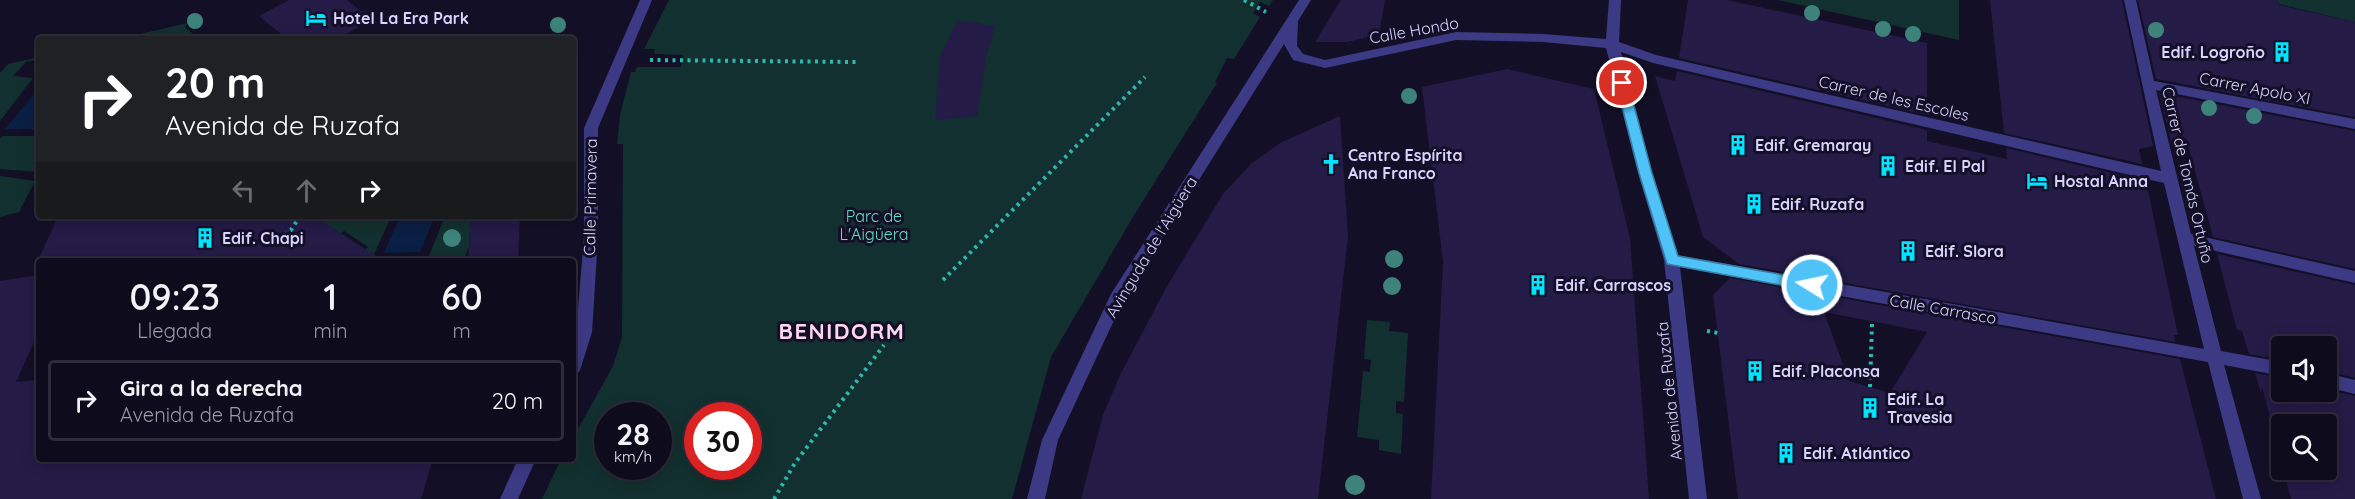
<!DOCTYPE html>
<html lang="es">
<meta charset="utf-8">
<style>
:root{--surface:#0e0b1c;--page:#171425;--text:#f1f3f6;--muted:#9b9ba3;--line:#2e2b3b}
body{margin:0;font-family:Quicksand,sans-serif;background:var(--page);color:var(--text);height:100vh;display:flex;flex-direction:column;font-size:22px;white-space:nowrap}
*{box-sizing:border-box;margin:0}
p{font-size:20px;color:var(--muted)}
.icon{flex:none;width:33px;height:33px;fill:none;stroke:currentColor;stroke-width:2;stroke-linecap:round;stroke-linejoin:round}
.map{position:relative;flex:1;overflow:hidden}
.drawer{position:absolute;left:36px;top:258px;width:540px;height:204px;display:flex;flex-direction:column;background:var(--surface);border-radius:6px;box-shadow:0 3px 15px #0003,0 0 0 2px var(--line)}
.drawer>*{flex:none}
.hud{position:absolute;left:36px;top:36px;width:540px;height:183px;border-radius:6px;box-shadow:0 3px 15px #0003,0 0 0 2px var(--line);background:#202124;color:#fff;overflow:hidden}
.tools{position:absolute;left:2271px;top:336px;display:grid;gap:12px}
.tools a{display:grid;place-items:center;width:66px;height:66px;border-radius:6px;background:var(--surface);box-shadow:0 3px 15px #0003,0 0 0 2px var(--line);font-size:30px}
.speed{position:absolute;left:594px;top:402px;display:flex;gap:12px;font-size:30px;font-weight:700;text-align:center}
.speed>*{display:grid;place-content:center;width:78px;height:78px;border-radius:50%;background:var(--surface);box-shadow:0 3px 15px #0003,0 0 0 2px var(--line);line-height:1}
.speed small{font-size:15px;font-weight:400}
.speed .limit{border:9px solid #d22;background:#fff;color:#111}
.pin{position:absolute;display:grid;place-items:center;width:51px;height:51px;color:#fff;margin:-26px;border:3px solid #fff;border-radius:50%;box-shadow:0 2px 6px #0007}
.me{position:absolute;width:66px;margin:-33px;rotate:280deg;stroke-linejoin:round;filter:drop-shadow(0 0 4px #0008)}
.turn{display:flex;align-items:center;gap:21px;height:126px;padding:0 30px;font-size:27px}
.turn .icon{width:78px;height:78px;stroke-width:2.5}
.turn b{display:block;font-size:42px;line-height:51px}
.lanes{display:flex;align-items:center;height:57px;padding:0 30px;background:#0003;justify-content:center;gap:30px;direction:ltr}
.lanes .off{opacity:.35}
.eta{display:flex;justify-content:space-evenly;align-items:center;height:102px;text-align:center}
.eta b{font-size:36px;font-weight:600;line-height:42px}
ul{padding:0;list-style:none}
li{display:flex;align-items:center;gap:18px;height:81px;margin:0 12px 9px;padding:0 18px;border:3px solid var(--line);border-radius:6px}
li div{flex:1}
li b{display:block;font-size:22px}
li em{font-style:normal}
.map>svg:first-child{display:block}
.green{fill:#12302f;fill-rule:evenodd}
.water{fill:#0a1f44}
.building{fill:#241b47;fill-rule:evenodd}
.lines{fill:none;stroke-linecap:round;stroke-linejoin:round}
.path{stroke:#2fb8b0;stroke-width:4;stroke-dasharray:3 4.5;stroke-linecap:butt}
.street{fill:#3d3a85;fill-rule:evenodd}
.tree{fill:#3d827b}
.route{fill:#4fc3f7;stroke:#337fa1;stroke-width:1.5}
.labels{text-anchor:middle;dominant-baseline:central;stroke-width:6;stroke-linejoin:round;paint-order:stroke}
.poi-label{font-size:16px;font-weight:bold;fill:#d9d4ff;stroke:#130f26;text-anchor:start}
.street-label{font-size:16px;fill:#d9d4ff;stroke:#130f26}
.park-label{font-size:16px;fill:#5fe0c0;stroke:#130f26}
.district-label{font-size:22px;font-weight:bold;letter-spacing:1.5px;fill:#ffd6f0;stroke:#130f26}
</style>
<div class="map">
<svg width="2355" height="499" viewBox="0 0 2355 499">
<rect width="100%" height="100%" fill="#130f26"/>
<!-- green -->
<path class="green" d="M 669,0 L 1273,0 L 1269,6 L 1260,2 L 1253,13 L 1260,17 L 1234,59 L 1227,58 L 1215,82 L 1217,83 L 1136,212 L 1051,357 L 1012,499 L 542,499 L 561,459 L 573,459 L 573,438 L 613,366 L 622,337 L 623,144 L 617,144 L 620,115 L 631,72 L 635,72 L 637,67 L 681,67 L 683,55 L 654,54 L 655,49 L 644,49 ZM 608,416 L 658,416 L 658,466 L 608,466 ZM 698,416 L 748,416 L 748,466 L 698,466 Z
M 1778,0 L 1959,0 L 1959,40 Z
M 2277,0 L 2355,0 L 2355,22 L 2279,4 Z
M 188,23 L 185,27 L 199,39 L 118,39 Z
M 39,57 L 39,59 L 26,62 L 13,76 L 33,78 L 0,121 L 0,73 L 8,64 Z
M 2,136 L 39,136 L 39,172 L 0,169 L 0,139 Z
M 0,176 L 35,181 L 19,212 L 0,217 Z
M 345,216 L 365,216 L 364,218 L 380,216 L 379,220 L 390,219 L 371,261 L 349,261 L 368,247 L 344,231 L 339,235 L 314,220 Z
M 445,216 L 471,216 L 469,247 L 463,261 L 427,261 Z
M 1367,320 L 1390,322 L 1389,331 L 1408,333 L 1404,402 L 1396,401 L 1396,413 L 1403,414 L 1401,454 L 1379,450 L 1379,440 L 1357,437 L 1363,371 L 1370,372 L 1371,360 L 1364,359 Z"/>
<!-- water -->
<path class="water" d="M 39,88 L 39,129 L 5,129 Z
M 400,216 L 435,216 L 420,252 L 384,253 Z"/>
<!-- building -->
<path class="building" d="M 289,0 L 347,0 L 372,20 L 337,39 L 287,39 L 259,16 Z
M 1341,0 L 1385,0 L 1379,34 L 1348,42 L 1315,42 Z
M 1688,0 L 1727,0 L 1927,43 L 1927,115 L 1679,58 Z
M 1990,0 L 2122,0 L 2153,146 L 2139,149 L 2142,164 L 2004,133 Z
M 2138,0 L 2277,0 L 2279,5 L 2355,22 L 2355,117 L 2156,79 Z
M 958,20 L 995,26 L 986,58 L 977,116 L 935,120 L 940,56 Z
M 1507,69 L 1594,89 L 1630,238 L 1649,499 L 1431,499 L 1443,262 L 1422,87 Z
M 1677,71 L 1927,130 L 1927,141 L 2007,159 L 2006,148 L 2146,181 L 2178,335 L 2174,335 L 2175,342 L 1739,264 L 1703,237 L 1655,76 L 1675,81 Z
M 2159,93 L 2355,131 L 2355,269 L 2213,237 L 2186,138 L 2171,141 Z
M 1340,116 L 1348,237 L 1318,499 L 1081,499 L 1103,415 L 1121,373 L 1167,286 L 1223,194 L 1251,164 L 1280,143 Z
M 58,216 L 314,216 L 384,261 L 38,261 Z
M 471,216 L 520,216 L 518,261 L 468,261 Z
M 2217,254 L 2355,285 L 2355,378 L 2326,371 L 2326,346 L 2282,346 L 2282,360 L 2249,354 L 2242,331 L 2237,330 Z
M 39,275 L 39,331 L 16,382 L 39,380 L 39,459 L 433,459 L 421,499 L 0,499 L 0,281 Z
M 1730,278 L 2180,359 L 2216,499 L 1738,499 L 1713,295 ZM 1824,312 L 1927,332 L 1890,393 L 1849,381 Z
M 2255,373 L 2282,378 L 2282,392 L 2326,392 L 2326,389 L 2355,396 L 2355,499 L 2291,499 L 2283,470 L 2326,470 L 2326,424 L 2282,424 L 2282,465 L 2262,386 L 2261,394 Z"/>
<g class="lines">
<!-- path -->
<path class="path" d="M 1244,0 L 1266,12
M 650,60 L 857,62
M 278,239 L 291,230 L 300,216
M 943,280 L 1145,77
M 1707,331 L 1718,333
M 1870,387 L 1872,323
M 774,499 L 795,463 L 884,345"/>
<!-- street -->
<path class="street" d="M 640,0 L 652,0 L 598,128 L 598,237 L 592,332 L 581,367 L 579,372 L 573,374 L 573,342 L 576,332 L 584,237 L 584,128 Z
M 1299,0 L 1311,0 L 1298,21 L 1297,46 L 1303,54 L 1325,60 L 1456,32 L 1543,34 L 1606,39 L 1609,0 L 1621,0 L 1619,42 L 1656,55 L 2161,171 L 2124,0 L 2136,0 L 2154,81 L 2355,119 L 2355,129 L 2156,90 L 2191,234 L 2355,271 L 2355,283 L 2194,246 L 2221,351 L 2282,362 L 2282,376 L 2224,365 L 2261,499 L 2243,499 L 2208,362 L 1680,267 L 1707,499 L 1689,499 L 1664,260 L 1638,173 L 1606,48 L 1543,42 L 1456,40 L 1325,68 L 1293,60 L 1284,44 L 1123,301 L 1058,440 L 1045,499 L 1027,499 L 1042,440 L 1111,294 ZM 1621,52 L 1653,63 L 2164,183 L 2204,349 L 1678,255 L 1652,173 Z
M 2326,373 L 2355,380 L 2355,394 L 2326,387 Z
M 518,459 L 536,459 L 518,499 L 500,499 Z"/>
</g>
<!-- trees -->
<g class="tree">
<circle cx="1812" cy="13" r="8"/>
<circle cx="195" cy="21" r="8"/>
<circle cx="558" cy="25" r="8"/>
<circle cx="1883" cy="29" r="8"/>
<circle cx="2156" cy="30" r="8"/>
<circle cx="1913" cy="34" r="8"/>
<circle cx="1409" cy="96" r="8"/>
<circle cx="2209" cy="108" r="8"/>
<circle cx="2254" cy="116" r="8"/>
<circle cx="452" cy="238" r="9"/>
<circle cx="1394" cy="259" r="9"/>
<circle cx="1392" cy="286" r="9"/>
<circle cx="1355" cy="485" r="10"/>
</g>
<!-- route -->
<path class="route" d="M 1622,79 L 1628,83 L 1652,173 L 1678,256 L 1812,280 L 1819,285 L 1817,289 L 1812,291 L 1667,264 L 1639,173 L 1616,83 Z"/>
<!-- icons -->
<defs>
<g id="hotel-bare" transform="scale(1.62)"><path d="M-6-4.5h1.5V1H6V5H4.5V3h-9V5H-6ZM-4 0a1.8 1.8 0 1 1 3.6 0ZM.5 0V-2.5h3Q6-2.5 6 0Z" fill="#00e5ff" stroke="#130f26" stroke-width="2.5" paint-order="stroke"/></g>
<g id="building-bare" transform="scale(1.62)"><path d="M-4-6H4V6H1V3H-1V6H-4ZM-2.5-4.3h1.7v1.8h-1.7ZM.8-4.3h1.7v1.8H.8ZM-2.5-1h1.7V.8h-1.7ZM.8-1h1.7V.8H.8Z" fill="#00e5ff" stroke="#130f26" stroke-width="2.5" paint-order="stroke"/></g>
<g id="church-bare" transform="scale(1.62)"><path d="M-1.2-6h2.4v3.5h3.3v2.4h-3.3V6h-2.4V-.1h-3.3v-2.4h3.3Z" fill="#00e5ff" stroke="#130f26" stroke-width="2.5" paint-order="stroke"/></g>
</defs>
<g fill-rule="evenodd">
<use href="#hotel-bare" x="316" y="18"/>
<use href="#building-bare" x="2282" y="52"/>
<use href="#building-bare" x="1738" y="145"/>
<use href="#church-bare" x="1331" y="164"/>
<use href="#building-bare" x="1888" y="166"/>
<use href="#hotel-bare" x="2037" y="181"/>
<use href="#building-bare" x="1754" y="204"/>
<use href="#building-bare" x="205" y="238"/>
<use href="#building-bare" x="1908" y="251"/>
<use href="#building-bare" x="1538" y="285"/>
<use href="#building-bare" x="1755" y="371"/>
<use href="#building-bare" x="1870" y="408"/>
<use href="#building-bare" x="1786" y="453"/>
</g>
<g class="labels">
<!-- poi labels -->
<g class="poi-label">
<text x="333" y="18">Hotel La Era Park</text>
<text x="2265" y="52" text-anchor="end">Edif. Logroño</text>
<text x="1755" y="145">Edif. Gremaray</text>
<text x="1348" y="155">Centro Espírita<tspan x="1348" dy="18">Ana Franco</tspan></text>
<text x="1905" y="166">Edif. El Pal</text>
<text x="2054" y="181">Hostal Anna</text>
<text x="1771" y="204">Edif. Ruzafa</text>
<text x="222" y="238">Edif. Chapi</text>
<text x="1925" y="251">Edif. Slora</text>
<text x="1555" y="285">Edif. Carrascos</text>
<text x="1772" y="371">Edif. Placonsa</text>
<text x="1887" y="399">Edif. La<tspan x="1887" dy="18">Travesia</tspan></text>
<text x="1803" y="453">Edif. Atlántico</text>
</g>
<!-- street labels -->
<g class="street-label">
<text transform="translate(1414 30) rotate(-10)">Calle Hondo</text>
<text transform="translate(2255 88) rotate(11)">Carrer Apolo XI</text>
<text transform="translate(1894 98) rotate(13)">Carrer de les Escoles</text>
<text transform="translate(2188 175) rotate(77)">Carrer de Tomás Ortuño</text>
<text transform="translate(590 197) rotate(-89)">Calle Primavera</text>
<text transform="translate(1151 247) rotate(-59)">Avinguda de l'Aigüera</text>
<text transform="translate(1943 309) rotate(10)">Calle Carrasco</text>
<text transform="translate(1669 391) rotate(-96)">Avenida de Ruzafa</text>
</g>
<!-- park labels -->
<g class="park-label">
<text x="874" y="216">Parc de<tspan x="874" dy="18">L'Aigüera</tspan></text>
</g>
<!-- district labels -->
<g class="district-label">
<text x="842" y="331">BENIDORM</text>
</g>
</g>
</svg>
<div class="tools">
<a><svg class="icon" aria-label="sound" viewBox="0 0 24 24"><path d="M4 9h4l5-4v14l-5-4H4zM17 9q2 3 0 6"/></svg></a>
<a><svg class="icon" aria-label="search" viewBox="0 0 24 24"><circle cx="10" cy="10" r="6"/><path d="M15 15l6 6"/></svg></a>
</div>
<div class="speed"><div>28<small>km/h</small></div><div class="limit">30</div></div>
<div class="pin" style="left:1622px;top:83px;background:#d93025"><svg class="icon" aria-label="arrive" viewBox="0 0 24 24"><path d="M6 21V4h12l-3 4 3 4H6"/></svg></div>
<svg class="me" style="left:1812px;top:285px" viewBox="-20 -20 40 40"><circle r="17" fill="#4fc3f7" stroke="#fff" stroke-width="3"/><path d="M0-11L8 9 0 5-8 9z" fill="#fff"/></svg>
<div class="hud">
<div class="turn"><svg class="icon" aria-label="right" viewBox="0 0 24 24"><path d="M7 20v-9h11M14 6l5 5-5 5"/></svg><div><b>20 m</b>Avenida de Ruzafa</div></div>
<div class="lanes"><svg class="icon off" aria-label="left" viewBox="0 0 24 24"><path d="M17 20v-9H6M10 6l-5 5 5 5"/></svg><svg class="icon off" aria-label="ahead" viewBox="0 0 24 24"><path d="M12 20V5M6 11l6-6 6 6"/></svg><svg class="icon" aria-label="right" viewBox="0 0 24 24"><path d="M7 20v-9h11M14 6l5 5-5 5"/></svg></div>
</div>
<section class="drawer">
<div class="eta">
<div><b>09:23</b><p>Llegada</p></div>
<div><b>1</b><p>min</p></div>
<div><b>60</b><p>m</p></div>
</div>
<ul>
<li><svg class="icon" aria-label="right" viewBox="0 0 24 24"><path d="M7 20v-9h11M14 6l5 5-5 5"/></svg><div><b>Gira a la derecha</b><p>Avenida de Ruzafa</p></div><em>20 m</em></li>
</ul>
</section>
</div>
